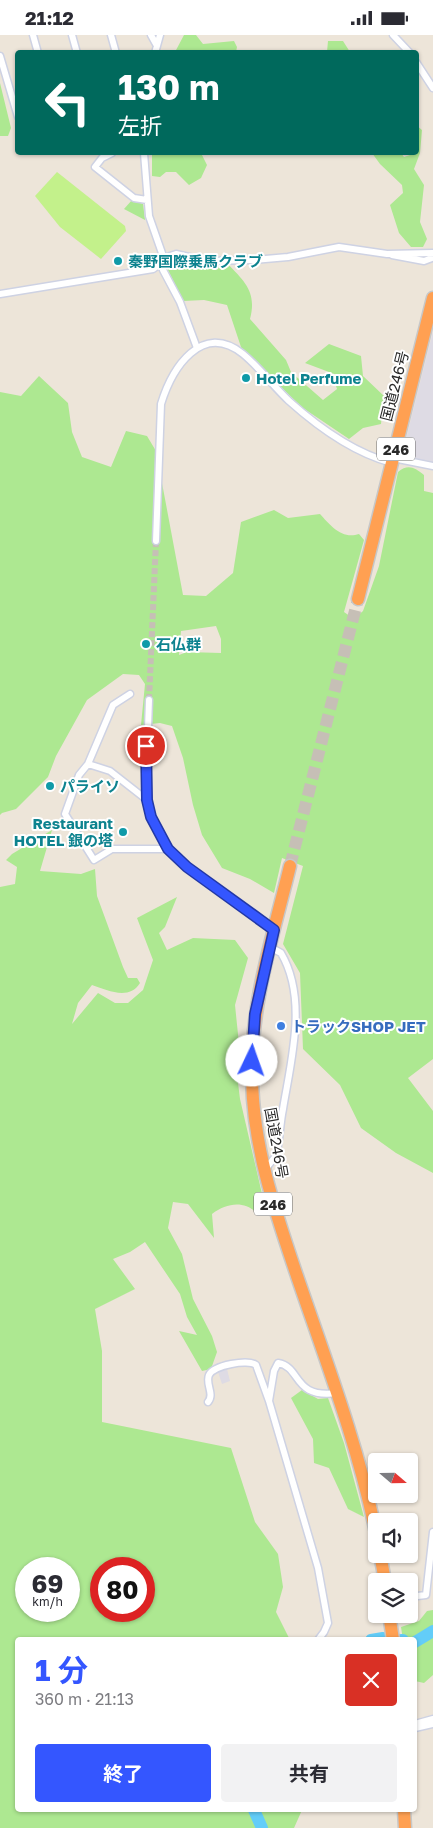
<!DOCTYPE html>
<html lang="ja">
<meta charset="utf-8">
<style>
:root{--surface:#fff;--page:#f2f2f3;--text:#2b2b33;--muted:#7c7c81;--accent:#3456ff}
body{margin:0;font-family:"Golos Text","Noto Sans JP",sans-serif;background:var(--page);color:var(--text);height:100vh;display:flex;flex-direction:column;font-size:19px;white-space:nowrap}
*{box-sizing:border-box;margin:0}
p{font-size:16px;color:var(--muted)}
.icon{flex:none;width:28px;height:28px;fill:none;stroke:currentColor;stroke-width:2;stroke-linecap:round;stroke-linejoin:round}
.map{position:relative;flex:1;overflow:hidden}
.drawer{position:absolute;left:15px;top:1602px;width:402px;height:175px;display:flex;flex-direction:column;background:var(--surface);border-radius:5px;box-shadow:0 1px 4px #0004}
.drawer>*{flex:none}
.top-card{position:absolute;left:15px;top:15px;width:404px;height:105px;border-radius:5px;box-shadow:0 1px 4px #0004;background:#00695c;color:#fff;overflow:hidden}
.needle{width:32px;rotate:110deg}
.fabs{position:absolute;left:368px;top:1418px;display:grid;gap:10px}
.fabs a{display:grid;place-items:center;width:50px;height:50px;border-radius:5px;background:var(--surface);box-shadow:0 1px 4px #0004;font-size:25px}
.speed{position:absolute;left:15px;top:1522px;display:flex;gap:10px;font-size:25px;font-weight:700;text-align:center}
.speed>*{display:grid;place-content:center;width:65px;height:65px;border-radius:50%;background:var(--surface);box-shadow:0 1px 4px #0004;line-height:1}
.speed small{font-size:12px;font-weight:400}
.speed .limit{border:8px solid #d22;background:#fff;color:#111}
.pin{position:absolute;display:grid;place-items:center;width:42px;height:42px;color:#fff;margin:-21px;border:2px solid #fff;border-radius:50%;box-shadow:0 1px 5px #0007}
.me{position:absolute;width:55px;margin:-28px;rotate:3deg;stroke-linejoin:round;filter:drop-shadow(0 0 4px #0008)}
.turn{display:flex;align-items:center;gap:18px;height:105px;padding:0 20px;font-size:22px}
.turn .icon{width:65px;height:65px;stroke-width:2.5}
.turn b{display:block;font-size:35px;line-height:42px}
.round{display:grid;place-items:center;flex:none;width:52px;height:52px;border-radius:5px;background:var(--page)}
.summary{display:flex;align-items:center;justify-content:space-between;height:85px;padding:0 20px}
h1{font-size:30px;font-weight:700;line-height:38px;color:var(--accent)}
.primary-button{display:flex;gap:10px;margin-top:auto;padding:10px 20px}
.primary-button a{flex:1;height:58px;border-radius:5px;background:var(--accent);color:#fff;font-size:20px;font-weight:700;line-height:58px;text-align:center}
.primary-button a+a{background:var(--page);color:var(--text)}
.status{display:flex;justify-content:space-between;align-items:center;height:35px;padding:0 25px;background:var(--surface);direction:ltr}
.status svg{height:14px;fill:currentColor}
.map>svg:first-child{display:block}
.industrial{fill:#dedbe4}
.green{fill:#ade891;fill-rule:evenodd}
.pitch{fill:#c3f18b}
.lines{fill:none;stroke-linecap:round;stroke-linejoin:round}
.river{stroke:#63cdf8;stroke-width:12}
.street-tunnel{stroke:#c6bfb6;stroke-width:6;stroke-dasharray:6 3;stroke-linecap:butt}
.highway-tunnel{stroke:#c6bfb6;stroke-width:12;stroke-dasharray:12 6;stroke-linecap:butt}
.street-casing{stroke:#ced2e3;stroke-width:9}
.highway-casing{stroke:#c7c7c7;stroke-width:15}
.street{stroke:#fff;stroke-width:6}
.highway{stroke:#ffa052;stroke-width:12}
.route-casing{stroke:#2238a6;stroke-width:12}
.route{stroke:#3456ff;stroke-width:9}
.culture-dot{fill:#0f9aa8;stroke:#fff;stroke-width:2}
.shop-dot{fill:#3f7fe0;stroke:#fff;stroke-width:2}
.labels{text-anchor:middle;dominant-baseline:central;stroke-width:4;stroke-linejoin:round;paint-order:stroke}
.shield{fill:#fff;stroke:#696969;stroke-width:1}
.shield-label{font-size:14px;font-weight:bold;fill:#292929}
.culture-label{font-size:15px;font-weight:bold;fill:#0d838f;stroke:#fff;text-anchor:start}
.street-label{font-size:15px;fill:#292929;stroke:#fff}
.shop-label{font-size:15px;font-weight:bold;fill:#366cbe;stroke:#fff;text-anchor:start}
</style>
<div class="status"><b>21:12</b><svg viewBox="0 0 49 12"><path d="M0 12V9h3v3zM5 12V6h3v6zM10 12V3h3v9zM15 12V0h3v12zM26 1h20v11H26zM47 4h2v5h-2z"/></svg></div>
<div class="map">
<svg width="433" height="1793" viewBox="0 0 433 1793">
<rect width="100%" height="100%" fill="#ede5d9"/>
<!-- industrial -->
<path class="industrial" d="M 433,296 L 433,428 L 416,426 L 402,420 Z
M 227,1334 L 230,1346 L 222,1349 L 218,1337 Z"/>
<!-- green -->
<path class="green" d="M 184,0 L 196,0 L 203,9 L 234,6 L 237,12 L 236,17 L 175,17 Z
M 328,6 L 343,6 L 350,17 L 327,17 Z
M 0,48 L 11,93 L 8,101 L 0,101 Z
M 416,90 L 422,95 L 420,118 L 414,134 L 424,150 L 420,187 L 427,204 L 423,212 L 411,212 L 399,198 L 390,170 L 403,158 L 402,150 L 380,129 L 372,118 L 401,118 L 404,122 L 416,118 Z
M 152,118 L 201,118 L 207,130 L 201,143 L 189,150 L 176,137 L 166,137 L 160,142 L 152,141 Z
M 132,165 L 143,169 L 145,185 L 124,174 Z
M 175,223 L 199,228 L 228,229 C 245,247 257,257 250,284 L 286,325 L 291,337 L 323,365 L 337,354 L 335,348 L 337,340 L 305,328 L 329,309 L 361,321 L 363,341 L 384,361 L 381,389 L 363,393 L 349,404 L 303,373 L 242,315 L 227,270 L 204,265 L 183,266 L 166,231 L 170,225 Z
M 39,341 L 68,368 L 72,397 L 82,422 L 111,432 L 126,396 L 147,401 L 156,416 L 183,560 L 206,561 L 233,538 L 241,487 L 274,475 L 288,483 L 320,479 C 330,490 342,505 359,499 L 364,505 L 344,577 L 354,584 L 363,576 L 379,531 L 398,437 C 408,429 414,432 424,440 L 424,456 L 433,458 L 433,1024 L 408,1043 L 433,1076 L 433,1138 L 396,1118 L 361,1093 L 340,1050 L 303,1014 L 300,938 L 283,909 L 303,831 L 282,823 L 274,858 L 250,844 L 222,833 L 202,800 L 193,770 L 183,723 L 172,691 L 160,688 L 141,690 L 145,649 L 139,640 L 123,639 L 87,665 L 56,721 L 48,742 L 16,774 L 2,778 L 0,780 L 0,357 L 21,361 ZM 216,591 L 221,604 L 221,618 L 187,617 L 179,620 L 181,596 Z
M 52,795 L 40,836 L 81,839 L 95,834 L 97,861 L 123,932 L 128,943 L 137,943 L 140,948 C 129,966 107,955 92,950 L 78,968 L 72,989 L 98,958 L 115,968 L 128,968 L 143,955 L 153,925 L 137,883 L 177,862 L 165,892 L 159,898 L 167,915 L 193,903 L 235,905 L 248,923 L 235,970 L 239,1009 L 237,1040 L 240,1064 L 266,1176 L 258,1179 C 244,1165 227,1168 212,1179 L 214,1203 L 188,1169 L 173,1167 L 168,1193 L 182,1219 L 193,1264 L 212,1301 L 217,1317 L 211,1334 L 202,1336 L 179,1296 L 197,1300 L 187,1282 L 180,1259 L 145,1207 L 130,1217 L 113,1224 L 135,1254 L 95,1274 L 102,1316 L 102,1387 L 231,1413 L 255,1487 L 278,1519 L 283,1552 L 276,1577 L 290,1605 L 18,1605 L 18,1775 L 302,1775 L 294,1793 L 0,1793 L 0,852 L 15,849 L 17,832 L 6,825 L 12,819 ZM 26,1534 L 69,1534 L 69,1576 L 26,1576 ZM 101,1534 L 144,1534 L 144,1576 L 101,1576 Z
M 302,1355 L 318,1364 L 328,1363 L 344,1408 L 364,1482 L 348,1474 L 329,1433 L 314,1428 L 313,1404 L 291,1363 Z
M 433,1575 L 433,1640 L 424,1648 L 415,1646 L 415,1605 L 403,1605 L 401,1592 L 419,1586 L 427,1576 Z"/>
<!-- pitch -->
<path class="pitch" d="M 57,137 L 125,191 L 126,196 L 101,224 L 60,192 L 35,161 Z"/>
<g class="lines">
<!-- river -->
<path class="river" d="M 371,1605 L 383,1603
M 401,1605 L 403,1605
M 415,1607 L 433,1596
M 254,1775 L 262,1793"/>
<!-- street-tunnel -->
<path class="street-tunnel" d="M 149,665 L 156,506"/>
<!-- highway-tunnel -->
<path class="highway-tunnel" d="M 290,831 L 358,564"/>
<!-- street casing -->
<g class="street-casing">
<path id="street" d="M 33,0 L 38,18
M 72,0 L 77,18
M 111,0 L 116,18
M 151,0 L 156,9
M 393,0 L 410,18
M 155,18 L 160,0
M 0,21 L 18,82
M 416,27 L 433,53
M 112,118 L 102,123 L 95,132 L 134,163 L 147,165
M 144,118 L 149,181 L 163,221 L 163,235 L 180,267 L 197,313
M 392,220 L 424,226 L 432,223
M 0,259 L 153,234 L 170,221 L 176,219 L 207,226 L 253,225 L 288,222 L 339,212 L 387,219 L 433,218
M 393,423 L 433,431
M 156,506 L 161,369 C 172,333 202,286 243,319 C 260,333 273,351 289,366 C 318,392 354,418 392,428
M 149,665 L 146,750 L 147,765 L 156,793 L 176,823 L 274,895
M 88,729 L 113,670 L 130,659
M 147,765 L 110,736 L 88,729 L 79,740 L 65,779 L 94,825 L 112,814 L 168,814
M 264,1136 L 275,1122 L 277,1116 C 280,1102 280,1088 283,1074 C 291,1025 308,964 281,918 L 270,912
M 269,1366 L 318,1533 L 328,1588 L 324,1597 L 318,1605
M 208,1367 C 215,1359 205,1349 209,1340 C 214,1330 248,1324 256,1330 L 269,1366 L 274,1336 L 278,1328 C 302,1332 292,1364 337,1358
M 409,1562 L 426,1560 L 433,1497
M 415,1689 L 433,1684
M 415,1693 L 433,1689"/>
</g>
<!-- highway casing -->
<g class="highway-casing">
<path id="highway" d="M 358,564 L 433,263
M 290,831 C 273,901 250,970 252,1043 C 253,1112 275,1176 297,1241 C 326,1326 358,1410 376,1498
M 380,1519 L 385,1546
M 389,1579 L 393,1605
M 404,1775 L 405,1793"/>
</g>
<!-- street -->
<use href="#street" class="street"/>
<!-- highway -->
<use href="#highway" class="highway"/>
</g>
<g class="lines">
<!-- route casing -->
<g class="route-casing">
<path id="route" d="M 146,711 L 147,765 L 151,782 L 168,814 L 187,832 L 274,895 L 255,979 L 252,1026"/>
</g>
<!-- route -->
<use href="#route" class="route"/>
</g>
<!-- markers -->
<g class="culture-dot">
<circle cx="118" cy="226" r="5"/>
<circle cx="246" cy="343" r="5"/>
<circle cx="146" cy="609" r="5"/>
<circle cx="50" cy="751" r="5"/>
<circle cx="123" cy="797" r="5"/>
</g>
<circle class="shop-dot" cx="281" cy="991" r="5"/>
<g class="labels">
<!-- shield labels -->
<g class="shield">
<rect x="377" y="402.5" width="38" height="23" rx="4"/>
<rect x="254" y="1157.5" width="38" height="23" rx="4"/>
</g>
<g class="shield-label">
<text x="396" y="414">246</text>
<text x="273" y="1169">246</text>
</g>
<!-- culture labels -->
<g class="culture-label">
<text x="128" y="226">秦野国際乗馬クラブ</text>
<text x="256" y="343">Hotel Perfume</text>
<text x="156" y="609">石仏群</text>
<text x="60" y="751">パライソ</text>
<text x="113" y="788" text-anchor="end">Restaurant<tspan x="113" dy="17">HOTEL 銀の塔</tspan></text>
</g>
<!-- street labels -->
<g class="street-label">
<text transform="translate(394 351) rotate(-76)">国道246号</text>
<text transform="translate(277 1108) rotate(80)">国道246号</text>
</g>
<!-- shop labels -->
<g class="shop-label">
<text x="291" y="991">トラックSHOP JET</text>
</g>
</g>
</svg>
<div class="fabs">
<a><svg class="needle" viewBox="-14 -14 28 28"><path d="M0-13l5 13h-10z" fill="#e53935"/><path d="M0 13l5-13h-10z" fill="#7c7c81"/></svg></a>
<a><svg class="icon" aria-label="sound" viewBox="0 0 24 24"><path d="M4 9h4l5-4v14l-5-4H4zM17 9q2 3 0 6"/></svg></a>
<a><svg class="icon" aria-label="layers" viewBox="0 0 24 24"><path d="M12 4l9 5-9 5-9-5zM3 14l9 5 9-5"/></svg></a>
</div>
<div class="speed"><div>69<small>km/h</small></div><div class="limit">80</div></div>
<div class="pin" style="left:146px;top:711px;background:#d93025"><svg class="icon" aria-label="arrive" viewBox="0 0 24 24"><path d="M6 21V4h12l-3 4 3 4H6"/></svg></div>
<svg class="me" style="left:252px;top:1026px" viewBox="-20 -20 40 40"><circle r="19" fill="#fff"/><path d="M0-13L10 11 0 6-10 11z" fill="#3456ff"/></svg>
<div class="top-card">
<div class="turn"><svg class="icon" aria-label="left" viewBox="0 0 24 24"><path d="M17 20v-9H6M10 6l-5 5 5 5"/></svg><div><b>130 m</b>左折</div></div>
</div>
<section class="drawer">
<div class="summary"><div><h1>1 分</h1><p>360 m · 21:13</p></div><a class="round" style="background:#d93025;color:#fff"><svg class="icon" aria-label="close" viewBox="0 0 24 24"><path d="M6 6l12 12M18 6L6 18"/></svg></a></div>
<div class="primary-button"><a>終了</a><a>共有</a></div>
</section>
</div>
